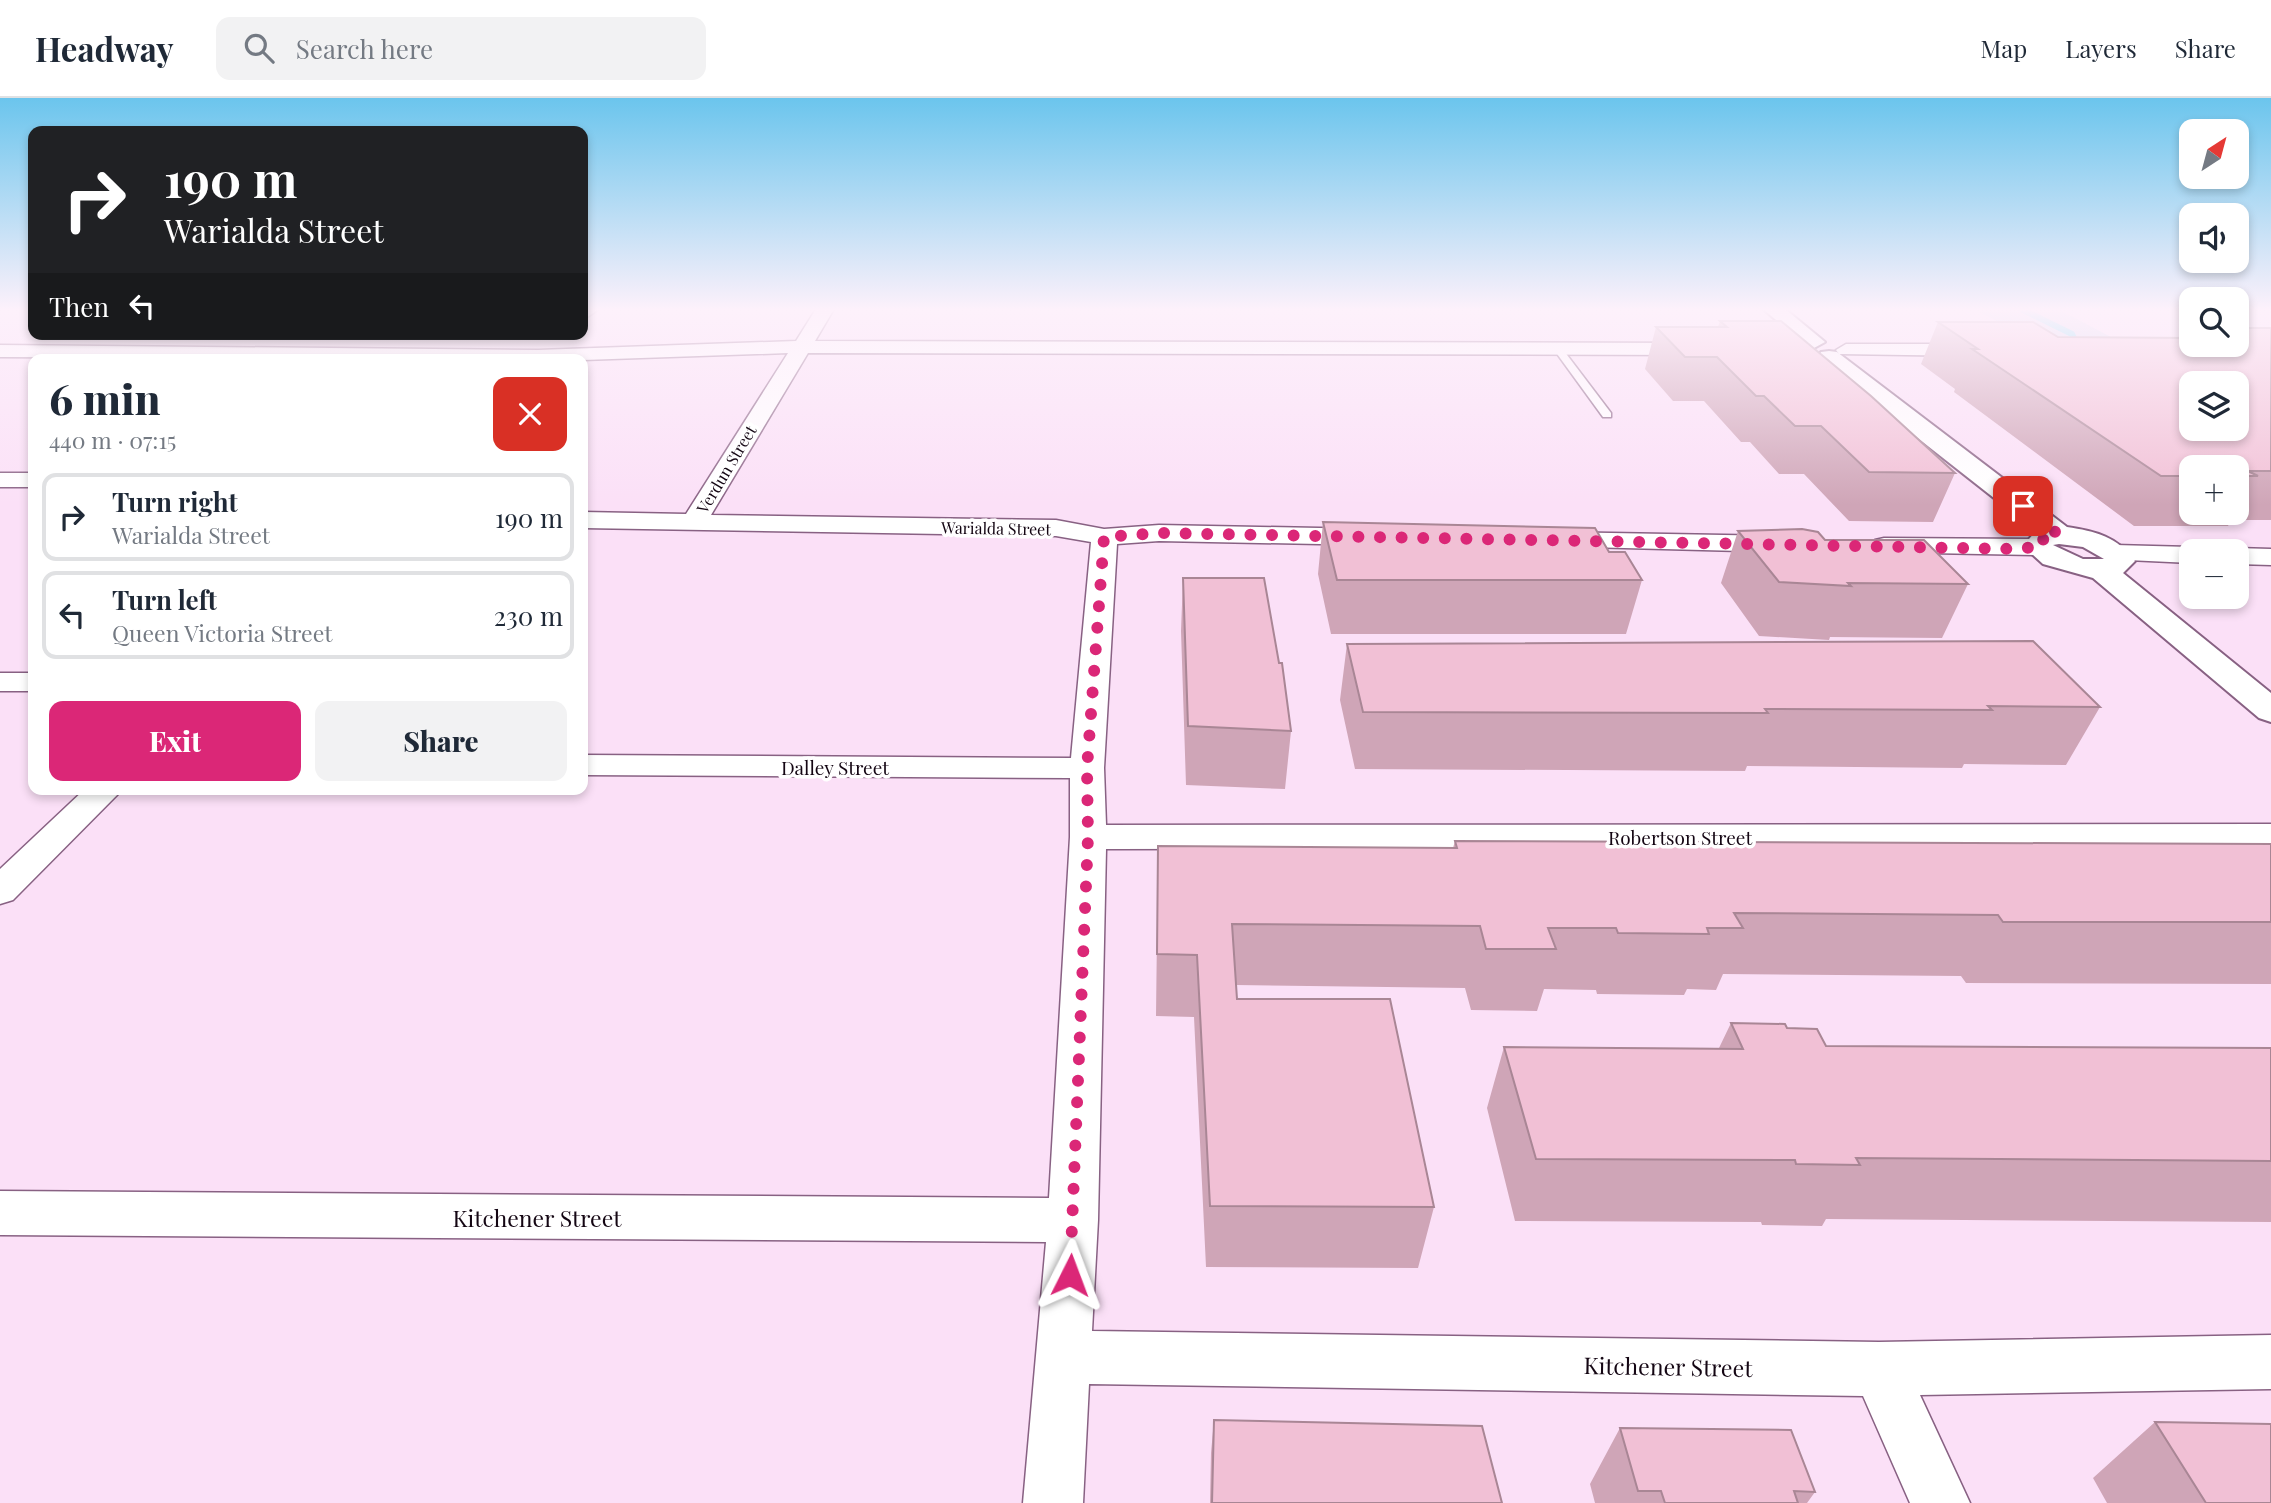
<!DOCTYPE html>
<meta charset="utf-8">
<style>
:root{--surface:#fff;--page:#f2f2f3;--text:#1f2937;--muted:#747a83;--line:#e0e1e3;--accent:#db2777}
body{margin:0;font-family:"Playfair Display",serif;background:var(--page);color:var(--text);height:100vh;display:flex;flex-direction:column;font-size:26px;white-space:nowrap}
*{box-sizing:border-box;margin:0}
p{font-size:23px;color:var(--muted)}
.icon{flex:none;width:38px;height:38px;fill:none;stroke:currentColor;stroke-width:2;stroke-linecap:round;stroke-linejoin:round}
.map{position:relative;flex:1;overflow:hidden}
.panel{position:absolute;left:28px;top:256px;width:560px;height:441px;display:flex;flex-direction:column;background:var(--surface);border-radius:14px;box-shadow:0 4px 10px #0003}
.panel>*{flex:none}
.hud{position:absolute;left:28px;top:28px;width:560px;height:214px;border-radius:14px;box-shadow:0 4px 10px #0003;background:#202124;color:#fff;overflow:hidden}
.needle{width:46px;rotate:36deg}
.controls{position:absolute;left:2179px;top:21px;display:grid;gap:14px}
.controls a{display:grid;place-items:center;width:70px;height:70px;border-radius:14px;background:var(--surface);box-shadow:0 4px 10px #0003;font-size:35px}
.pin{position:absolute;display:grid;place-items:center;width:60px;height:60px;color:#fff;margin:-30px;border-radius:14px;box-shadow:0 4px 10px #0006}
.me{position:absolute;width:77px;margin:-38px;rotate:3deg;stroke-linejoin:round;filter:drop-shadow(0 0 5px #0008)}
.turn{display:flex;align-items:center;gap:24px;height:147px;padding:0 21px;font-size:32px}
.turn .icon{width:91px;height:91px;stroke-width:2.5}
.turn b{display:block;font-size:49px;line-height:60px}
.then{display:flex;align-items:center;height:66px;padding:0 21px;background:#0003;gap:14px;font-size:26px}
.round{display:grid;place-items:center;flex:none;width:74px;height:74px;border-radius:14px;background:var(--page)}
.overview{display:flex;align-items:center;justify-content:space-between;height:119px;padding:0 21px}
h1{font-size:42px;font-weight:800;line-height:52px}
.button{display:flex;gap:14px;margin-top:auto;padding:14px 21px}
.button a{flex:1;height:80px;border-radius:14px;background:var(--accent);color:#fff;font-size:28px;font-weight:800;line-height:80px;text-align:center}
.button a+a{background:var(--page);color:var(--text)}
ul{padding:0;list-style:none}
li{display:flex;align-items:center;gap:21px;height:88px;margin:0 14px 10px;padding:0 7px;border:4px solid var(--line);border-radius:14px}
li div{flex:1}
li b{display:block;font-size:26px}
li em{font-style:normal}
header{display:flex;align-items:center;gap:42px;box-sizing:border-box;height:98px;padding:0 35px;background:var(--surface);border-bottom:2px solid var(--line)}
header strong{font-size:33px}
nav{display:flex;gap:38px;margin-inline-start:auto;font-size:24px}
.search{width:490px;height:63px;background:var(--page);display:flex;align-items:center;gap:18px;box-sizing:border-box;padding:0 24px;border-radius:14px;color:var(--muted);font-size:26px}
.map>svg:first-child{display:block}
.green{fill:#d1d8ed}
.lines{fill:none;stroke-linecap:round;stroke-linejoin:round}
.stream{stroke:#4fdef5;stroke-width:6}
.service-casing{stroke:#886183;stroke-width:3}
.minor-casing{stroke:#886183;stroke-width:3}
.secondary-casing{stroke:#886183;stroke-width:4}
.service{fill:#fff;fill-rule:evenodd}
.minor{fill:#fff;fill-rule:evenodd}
.secondary{fill:#fff;fill-rule:evenodd}
.wall{fill:#cfa5b7;fill-rule:evenodd}
.building{fill:#f1c0d5;stroke:#a98695;stroke-width:2;fill-rule:evenodd}
.route{stroke:#db2777;stroke-width:12;stroke-dasharray:0 21.6}
.labels{text-anchor:middle;dominant-baseline:central;stroke-width:7;stroke-linejoin:round;paint-order:stroke}
.far-street-label{font-size:16px;fill:#140613;stroke:#fff}
.street-label{font-size:19px;fill:#140613;stroke:#fff}
.near-street-label{font-size:23px;fill:#140613;stroke:#fff}
</style>
<header>
<strong>Headway</strong>
<div class="search"><svg class="icon" aria-label="search" viewBox="0 0 24 24"><circle cx="10" cy="10" r="6"/><path d="M15 15l6 6"/></svg>Search here</div>
<nav><a>Map</a><a>Layers</a><a>Share</a></nav>
</header>
<div class="map">
<svg width="2271" height="1405" viewBox="0 0 2271 1405">
<rect width="100%" height="100%" fill="#fbe0f7"/>
<!-- green -->
<path class="green" d="M 1975,211 L 2058,211 L 2126,247 L 2037,246 Z"/>
<g class="lines">
<!-- stream -->
<path class="stream" d="M 2021,211 L 2072,236 L 2076,244"/>
<!-- service casing -->
<g class="service-casing">
<path id="service" d="M 1555,249 L 1561,249 L 1611,315 L 1611,319 L 1603,319 L 1555,253 Z"/>
</g>
<!-- minor casing -->
<g class="minor-casing">
<path id="minor" d="M 583,211 L 599,211 L 583,222 Z
M 816,211 L 834,211 L 815,243 L 1697,245 L 1707,251 L 1697,257 L 808,255 L 711,417 L 1056,422 L 1104,431 L 1159,427 L 1369,431 L 1378,434 L 1382,439 L 1378,444 L 1369,447 L 1159,443 L 1117,446 L 1104,670 L 1106,727 L 2271,726 L 2271,750 L 1106,751 L 1098,1122 L 1092,1233 L 1879,1244 L 2271,1237 L 2271,1291 L 1920,1297 L 1970,1405 L 1910,1405 L 1863,1298 L 1089,1286 L 1083,1405 L 1023,1405 L 1046,1144 L 0,1137 L 0,1093 L 1049,1100 L 1070,739 L 1070,680 L 583,677 L 583,657 L 1071,660 L 1091,444 L 1056,438 L 583,430 L 583,414 L 686,416 L 788,255 L 583,262 L 0,259 L 0,247 L 538,252 L 796,243 Z
M 1846,246 L 1972,246 L 1982,252 L 1972,258 L 1839,256 L 1836,252 Z
M 0,375 L 33,375 L 33,389 L 0,389 Z
M 1555,434 L 1782,438 L 1791,440 L 1795,446 L 1791,452 L 1782,454 L 1546,448 L 1542,442 L 1546,436 Z
M 1884,440 L 2038,441 L 2047,443 L 2051,449 L 2047,455 L 2038,457 L 1875,454 L 1871,448 L 1875,442 Z
M 2115,447 L 2191,449 L 2202,453 L 2191,453 L 2191,465 L 2106,461 L 2102,455 L 2106,449 Z
M 2236,450 L 2271,451 L 2271,467 L 2236,466 L 2236,453 L 2226,453 Z
M 0,575 L 33,575 L 33,593 L 0,593 Z
M 85,691 L 123,691 L 13,802 L 0,806 L 0,771 Z"/>
</g>
<!-- secondary casing -->
<g class="secondary-casing">
<path id="secondary" d="M 1763,211 L 1785,211 L 1825,244 L 1814,250 L 1807,248 Z
M 1829,253 L 1837,254 L 2067,429 C 2095,433 2118,439 2135,463 L 2123,475 L 2271,595 L 2271,624 L 2259,620 L 2093,480 L 2043,466 L 2023,448 L 2036,433 L 1821,264 L 1818,259 L 1821,254 ZM 2059,446 L 2083,449 L 2104,461 L 2083,461 L 2053,447 Z"/>
</g>
<!-- service -->
<use href="#service" class="service"/>
<!-- minor -->
<use href="#minor" class="minor"/>
<!-- secondary -->
<use href="#secondary" class="secondary"/>
</g>
<!-- wall -->
<path class="wall" d="M 1720,223 L 1955,375 L 1933,424 L 1849,423 L 1804,376 L 1779,376 L 1750,344 L 1741,344 L 1704,303 L 1673,303 L 1645,271 L 1656,229 L 1718,229 Z
M 1938,224 L 2058,239 L 2182,240 L 2188,229 L 2191,229 L 2191,247 L 2271,230 L 2271,422 L 2231,422 L 2228,428 L 2134,428 L 1954,294 L 1955,291 L 1921,266 ZM 2191,369 L 2236,369 L 2236,415 L 2191,415 Z
M 1323,424 L 1609,454 L 1642,482 L 1626,536 L 1331,536 L 1318,476 Z
M 1738,433 L 1825,442 L 1968,486 L 1942,540 L 1830,539 L 1829,542 L 1759,538 L 1721,485 Z
M 1183,480 L 1279,565 L 1291,633 L 1285,691 L 1186,687 L 1181,533 Z
M 1347,546 L 2100,609 L 2066,667 L 1964,666 L 1962,670 L 1747,668 L 1745,673 L 1355,671 L 1340,602 Z
M 1455,743 L 2271,746 L 2271,886 L 1966,885 L 1961,878 L 1723,876 L 1716,892 L 1687,891 L 1684,897 L 1597,896 L 1596,892 L 1544,891 L 1537,913 L 1471,912 L 1465,890 L 1236,887 L 1237,901 L 1434,1109 L 1418,1170 L 1206,1169 L 1194,919 L 1156,918 L 1158,748 L 1453,750 Z
M 1731,925 L 1787,930 L 1826,948 L 2271,950 L 2271,1124 L 1826,1121 L 1822,1128 L 1762,1127 L 1761,1124 L 1515,1123 L 1487,1010 L 1504,949 L 1719,950 Z
M 1214,1322 L 1502,1405 L 1210,1405 L 1211,1355 Z
M 2155,1324 L 2271,1405 L 2107,1405 L 2093,1380 Z
M 1620,1330 L 1815,1394 L 1807,1405 L 1595,1405 L 1590,1386 Z"/>
<!-- building -->
<path class="building" d="M 1720,223 L 1781,223 L 1871,298 L 1955,375 L 1869,374 L 1821,328 L 1795,328 L 1764,298 L 1756,298 L 1717,259 L 1685,259 L 1656,229 L 1727,229 Z
M 1938,224 L 2033,224 L 2058,239 L 2191,240 L 2191,247 L 2236,247 L 2236,230 L 2271,230 L 2271,373 L 2248,373 L 2258,378 L 2236,378 L 2236,369 L 2191,369 L 2191,378 L 2161,378 L 1972,251 L 1978,251 ZM 2191,285 L 2236,285 L 2236,331 L 2191,331 Z
M 1323,424 L 1595,430 L 1609,454 L 1625,454 L 1642,482 L 1337,482 Z
M 1802,431 L 1818,434 L 1825,442 L 1924,442 L 1968,486 L 1848,485 L 1851,488 L 1779,484 L 1738,433 Z
M 1183,480 L 1264,480 L 1279,565 L 1282,565 L 1291,633 L 1188,628 Z
M 2033,543 L 2100,609 L 1988,608 L 1992,612 L 1765,611 L 1768,615 L 1363,614 L 1347,546 Z
M 1455,743 L 2271,746 L 2271,824 L 2003,824 L 1998,817 L 1734,815 L 1743,830 L 1707,830 L 1709,836 L 1618,835 L 1616,830 L 1548,830 L 1556,851 L 1486,851 L 1480,828 L 1232,826 L 1237,901 L 1390,901 L 1434,1109 L 1210,1108 L 1197,857 L 1157,856 L 1158,748 L 1457,750 Z
M 1731,925 L 1785,926 L 1787,930 L 1817,931 L 1826,948 L 2271,950 L 2271,1063 L 1856,1060 L 1860,1067 L 1796,1066 L 1795,1062 L 1536,1061 L 1504,949 L 1743,951 Z
M 1214,1322 L 1482,1328 L 1502,1405 L 1212,1405 Z
M 2155,1324 L 2271,1326 L 2271,1405 L 2206,1405 Z
M 1620,1330 L 1791,1332 L 1815,1394 L 1794,1393 L 1798,1405 L 1665,1405 L 1661,1393 L 1638,1393 Z"/>
<!-- sky -->
<linearGradient id="sky" x2="0" y2="1"><stop stop-color="#6bc5ed"/><stop offset="0.52" stop-color="#fdf1fb"/><stop offset="1" stop-color="#fdf1fb" stop-opacity="0"/></linearGradient>
<rect width="2271" height="407" fill="url(#sky)"/>
<g class="lines">
<!-- route -->
<path class="route" d="M 1070,1177 L 1088,739 L 1087,670 L 1104,439 L 1160,435 L 2013,451 L 2038,449 L 2038,443 L 2059,437 L 2023,408"/>
</g>
<g class="labels">
<!-- far-street labels -->
<g class="far-street-label">
<text transform="translate(726 371) rotate(-59)">Verdun Street</text>
<text transform="translate(996 430) rotate(1)">Warialda Street</text>
</g>
<!-- street labels -->
<g class="street-label">
<text x="835" y="669">Dalley Street</text>
<text x="1680" y="739">Robertson Street</text>
</g>
<!-- near-street labels -->
<g class="near-street-label">
<text x="537" y="1119">Kitchener Street</text>
<text transform="translate(1668 1268) rotate(1)">Kitchener Street</text>
</g>
</g>
</svg>
<div class="controls">
<a><svg class="needle" viewBox="-14 -14 28 28"><path d="M0-13l5 13h-10z" fill="#e53935"/><path d="M0 13l5-13h-10z" fill="#747a83"/></svg></a>
<a><svg class="icon" aria-label="sound" viewBox="0 0 24 24"><path d="M4 9h4l5-4v14l-5-4H4zM17 9q2 3 0 6"/></svg></a>
<a><svg class="icon" aria-label="search" viewBox="0 0 24 24"><circle cx="10" cy="10" r="6"/><path d="M15 15l6 6"/></svg></a>
<a><svg class="icon" aria-label="layers" viewBox="0 0 24 24"><path d="M12 4l9 5-9 5-9-5zM3 14l9 5 9-5"/></svg></a>
<a>+</a>
<a>−</a>
</div>
<div class="pin" style="left:2023px;top:408px;background:#d93025"><svg class="icon" aria-label="arrive" viewBox="0 0 24 24"><path d="M6 21V4h12l-3 4 3 4H6"/></svg></div>
<svg class="me" style="left:1070px;top:1177px" viewBox="-20 -20 40 40"><path d="M0-17L14 15 0 8-14 15z" fill="#db2777" stroke="#fff" stroke-width="4"/></svg>
<div class="hud">
<div class="turn"><svg class="icon" aria-label="right" viewBox="0 0 24 24"><path d="M7 20v-9h11M14 6l5 5-5 5"/></svg><div><b>190 m</b>Warialda Street</div></div>
<div class="then">Then<svg class="icon" aria-label="left" viewBox="0 0 24 24"><path d="M17 20v-9H6M10 6l-5 5 5 5"/></svg></div>
</div>
<section class="panel">
<div class="overview"><div><h1>6 min</h1><p>440 m · 07:15</p></div><a class="round" style="background:#d93025;color:#fff"><svg class="icon" aria-label="close" viewBox="0 0 24 24"><path d="M6 6l12 12M18 6L6 18"/></svg></a></div>
<ul>
<li><svg class="icon" aria-label="right" viewBox="0 0 24 24"><path d="M7 20v-9h11M14 6l5 5-5 5"/></svg><div><b>Turn right</b><p>Warialda Street</p></div><em>190 m</em></li>
<li><svg class="icon" aria-label="left" viewBox="0 0 24 24"><path d="M17 20v-9H6M10 6l-5 5 5 5"/></svg><div><b>Turn left</b><p>Queen Victoria Street</p></div><em>230 m</em></li>
</ul>
<div class="button"><a>Exit</a><a>Share</a></div>
</section>
</div>
